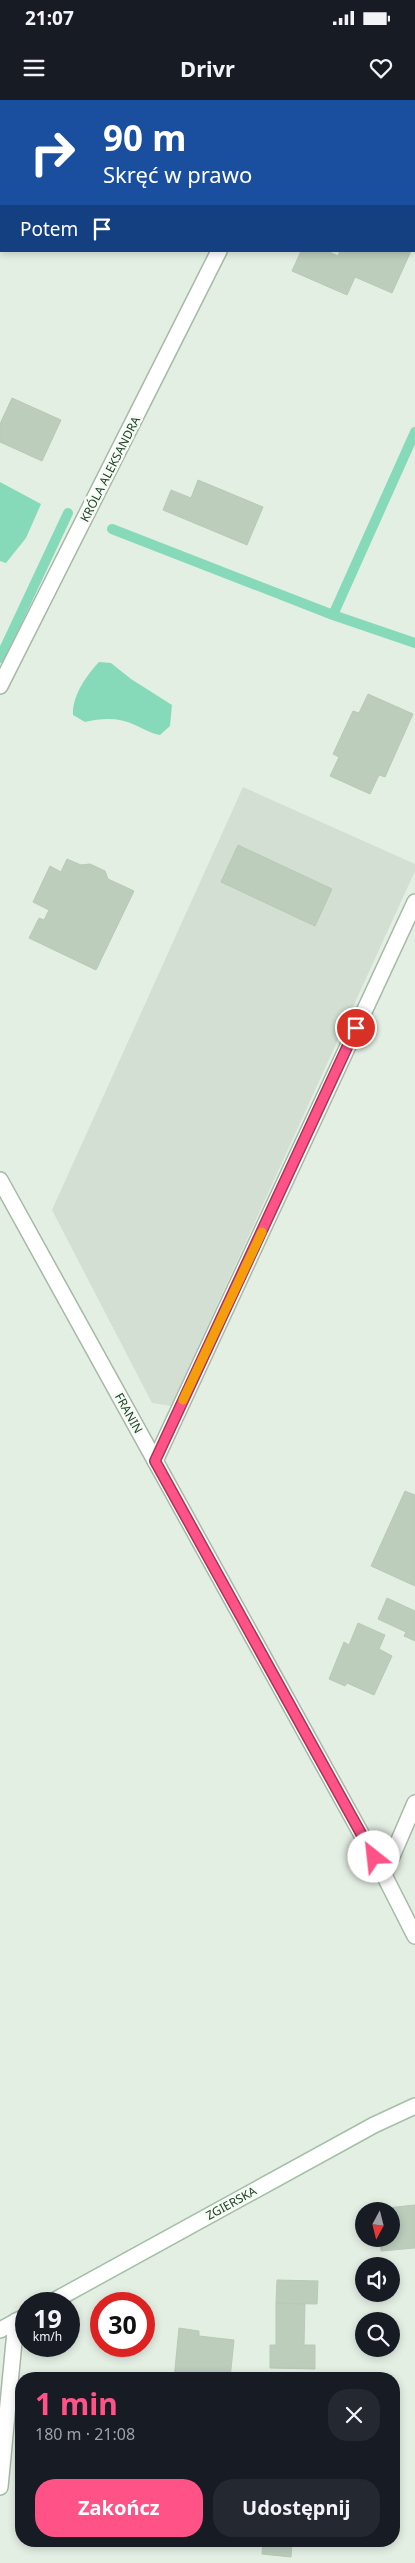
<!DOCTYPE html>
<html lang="pl">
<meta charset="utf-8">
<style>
:root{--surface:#171b24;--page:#242831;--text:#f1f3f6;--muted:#9ea1a6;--accent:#ff5287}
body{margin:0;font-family:"Noto Sans",sans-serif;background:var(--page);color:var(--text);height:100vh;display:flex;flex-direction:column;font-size:19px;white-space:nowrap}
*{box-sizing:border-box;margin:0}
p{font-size:16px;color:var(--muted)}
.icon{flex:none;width:28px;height:28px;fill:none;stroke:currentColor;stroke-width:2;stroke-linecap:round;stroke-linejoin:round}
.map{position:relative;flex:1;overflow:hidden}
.details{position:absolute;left:15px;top:2272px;width:385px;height:175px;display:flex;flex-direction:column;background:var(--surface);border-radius:20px;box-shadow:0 2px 8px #0003}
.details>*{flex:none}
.hud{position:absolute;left:0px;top:0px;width:415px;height:152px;box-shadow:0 2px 8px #0003;background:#1a4fa0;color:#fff;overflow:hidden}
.needle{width:32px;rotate:187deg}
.buttons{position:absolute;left:355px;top:2102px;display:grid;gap:10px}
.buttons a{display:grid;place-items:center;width:45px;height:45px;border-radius:50%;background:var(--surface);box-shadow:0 2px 8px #0003;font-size:25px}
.speed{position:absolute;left:15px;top:2192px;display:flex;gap:10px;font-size:25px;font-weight:700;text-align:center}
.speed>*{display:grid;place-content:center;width:65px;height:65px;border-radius:50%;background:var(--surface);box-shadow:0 2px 8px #0003;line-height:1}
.speed small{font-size:12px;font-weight:400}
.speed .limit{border:8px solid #d22;background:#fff;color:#111}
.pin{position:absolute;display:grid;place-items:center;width:42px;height:42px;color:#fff;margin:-21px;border:2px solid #fff;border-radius:50%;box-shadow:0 1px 5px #0007}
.me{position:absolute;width:55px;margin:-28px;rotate:331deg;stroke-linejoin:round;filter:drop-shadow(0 0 4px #0008)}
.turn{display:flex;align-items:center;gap:18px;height:105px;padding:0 20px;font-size:22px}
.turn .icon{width:65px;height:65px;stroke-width:2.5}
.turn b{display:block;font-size:35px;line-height:42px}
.then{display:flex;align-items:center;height:48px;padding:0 20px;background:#0003;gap:10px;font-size:19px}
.round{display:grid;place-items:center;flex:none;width:52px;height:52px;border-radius:20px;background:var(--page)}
.head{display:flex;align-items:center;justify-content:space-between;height:85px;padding:0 20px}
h1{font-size:30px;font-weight:700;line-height:38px;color:var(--accent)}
.action{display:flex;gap:10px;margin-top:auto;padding:10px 20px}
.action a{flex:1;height:58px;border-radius:20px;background:var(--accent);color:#fff;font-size:20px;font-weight:700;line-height:58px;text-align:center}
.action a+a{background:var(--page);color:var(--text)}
.status{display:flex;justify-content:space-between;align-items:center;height:35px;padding:0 25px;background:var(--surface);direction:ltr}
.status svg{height:14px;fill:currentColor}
header{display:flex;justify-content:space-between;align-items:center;height:65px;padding:0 20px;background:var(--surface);font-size:22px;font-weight:700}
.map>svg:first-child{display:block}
.built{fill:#d2dfd2}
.water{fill:#87dab9}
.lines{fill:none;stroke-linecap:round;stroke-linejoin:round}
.stream{stroke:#87dab9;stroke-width:10}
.building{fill:#bccdbc;stroke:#b6cab6}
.service-casing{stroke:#a6b8a8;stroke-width:18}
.minor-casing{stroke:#a6b8a8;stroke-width:18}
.secondary-casing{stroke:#a4bfa7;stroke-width:18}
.service{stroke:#fff;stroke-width:15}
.minor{stroke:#fff;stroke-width:15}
.secondary{stroke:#fff;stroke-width:15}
.route-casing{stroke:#a63558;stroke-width:12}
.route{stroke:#ff5287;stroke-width:9}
.slow{stroke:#f59e0b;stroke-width:9}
.labels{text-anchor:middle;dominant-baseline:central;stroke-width:5;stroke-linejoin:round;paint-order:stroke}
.street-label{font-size:12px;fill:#214327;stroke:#f6fbf6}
</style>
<div class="status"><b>21:07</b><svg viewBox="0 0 49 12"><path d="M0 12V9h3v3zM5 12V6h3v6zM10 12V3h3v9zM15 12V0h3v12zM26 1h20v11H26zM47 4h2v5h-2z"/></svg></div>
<header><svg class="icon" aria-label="menu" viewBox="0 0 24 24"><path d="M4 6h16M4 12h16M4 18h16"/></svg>Drivr<svg class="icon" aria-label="heart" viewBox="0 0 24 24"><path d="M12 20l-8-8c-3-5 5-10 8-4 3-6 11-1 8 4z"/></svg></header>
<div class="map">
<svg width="415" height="2463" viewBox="0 0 415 2463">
<rect width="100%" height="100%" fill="#e4efe4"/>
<!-- built -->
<path class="built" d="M 243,687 L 415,764 L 415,771 L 171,1306 L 152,1303 L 52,1110 Z"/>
<!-- water -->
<path class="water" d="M 0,382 L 41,404 L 26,438 L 6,463 L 0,461 Z
M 99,562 L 111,563 L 131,579 L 172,605 L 170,626 L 160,635 C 150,633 144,629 135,625 C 119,617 102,618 85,622 L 73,615 C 72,596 86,576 99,562 Z"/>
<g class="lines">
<!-- stream -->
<path class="stream" d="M 406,0 L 409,1
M 112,429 L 333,515 L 415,543
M 333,515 L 415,332
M 0,558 L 68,413"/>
</g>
<!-- building -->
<path class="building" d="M 414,31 L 415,32 L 414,89 Z
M 301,151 L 327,151 L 338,156 L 340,151 L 411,151 L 392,193 L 355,177 L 347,195 L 292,171 Z
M 12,298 L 61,320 L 42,361 L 0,342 L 0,324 Z
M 198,380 L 263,407 L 247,445 L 163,410 L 171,390 L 191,398 Z
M 368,594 L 413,614 L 385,677 L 379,675 L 370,694 L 330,676 L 339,657 L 333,654 L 353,611 L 359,613 Z
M 238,745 L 332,789 L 315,826 L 221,782 Z
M 67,759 L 81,765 L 90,764 L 105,771 L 108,779 L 134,791 L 96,870 L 29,838 L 39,818 L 44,820 L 49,810 L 33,802 L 50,766 L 61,772 Z
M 405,1391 L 415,1395 L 415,1486 L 371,1466 Z
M 387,1498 L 415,1511 L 415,1541 L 404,1536 L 406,1532 L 378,1519 Z
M 358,1523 L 385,1535 L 379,1549 L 392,1556 L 374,1595 L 347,1583 L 345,1586 L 329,1579 L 344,1542 L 349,1545 Z
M 415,2105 L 415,2148 L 381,2151 L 380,2139 L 391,2139 L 391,2111 L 377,2111 L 377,2109 Z
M 277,2180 L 318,2181 L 317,2204 L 276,2203 Z
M 276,2203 L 305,2204 L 304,2245 L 315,2245 L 315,2269 L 270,2268 L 270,2245 L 276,2245 Z
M 179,2228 L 199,2231 L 199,2236 L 234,2240 L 230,2279 L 174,2279 Z
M 263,2441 L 292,2441 L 291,2457 L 262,2454 Z"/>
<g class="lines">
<!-- service casing -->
<g class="service-casing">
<path id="service" d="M 155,1361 L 415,802
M 0,2387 L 16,2221"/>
</g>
<!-- minor casing -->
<g class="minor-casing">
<path id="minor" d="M 295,1 L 295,0
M 0,586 L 219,151
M 0,1080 L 384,1775 L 415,1836
M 384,1775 L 415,1703"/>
</g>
<!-- secondary casing -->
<g class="secondary-casing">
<path id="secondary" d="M 48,2204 L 374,2025 L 415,2006
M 0,2230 L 26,2216"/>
</g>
<!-- service -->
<use href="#service" class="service"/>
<!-- minor -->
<use href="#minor" class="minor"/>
<!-- secondary -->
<use href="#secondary" class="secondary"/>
</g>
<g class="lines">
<!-- route casing -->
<g class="route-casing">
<path id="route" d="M 356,928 L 155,1361 L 374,1757"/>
</g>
<!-- route -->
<use href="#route" class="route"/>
<!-- slow -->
<path class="slow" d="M 183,1300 L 262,1132"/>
</g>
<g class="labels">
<!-- street labels -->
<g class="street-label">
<text transform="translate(110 369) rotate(-63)">KRÓLA ALEKSANDRA</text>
<text transform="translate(129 1313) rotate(61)">FRANIN</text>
<text transform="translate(231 2103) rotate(-29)">ZGIERSKA</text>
</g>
</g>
</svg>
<div class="buttons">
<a><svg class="needle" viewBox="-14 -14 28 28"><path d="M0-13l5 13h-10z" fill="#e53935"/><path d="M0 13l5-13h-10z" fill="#9ea1a6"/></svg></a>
<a><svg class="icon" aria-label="sound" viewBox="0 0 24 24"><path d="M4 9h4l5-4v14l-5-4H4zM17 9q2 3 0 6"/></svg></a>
<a><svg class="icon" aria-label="search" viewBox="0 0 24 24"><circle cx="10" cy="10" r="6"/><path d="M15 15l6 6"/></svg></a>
</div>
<div class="speed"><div>19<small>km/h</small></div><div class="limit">30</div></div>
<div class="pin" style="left:356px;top:928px;background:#d93025"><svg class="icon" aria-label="arrive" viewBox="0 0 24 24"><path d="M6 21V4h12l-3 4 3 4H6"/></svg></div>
<svg class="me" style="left:374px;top:1757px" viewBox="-20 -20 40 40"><circle r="19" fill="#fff"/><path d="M0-13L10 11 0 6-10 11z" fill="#ff5287"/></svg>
<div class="hud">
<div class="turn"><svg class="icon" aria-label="right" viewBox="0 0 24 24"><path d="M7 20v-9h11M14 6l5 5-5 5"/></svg><div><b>90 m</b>Skręć w prawo</div></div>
<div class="then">Potem<svg class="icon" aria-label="arrive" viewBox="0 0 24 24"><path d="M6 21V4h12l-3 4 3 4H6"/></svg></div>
</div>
<section class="details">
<div class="head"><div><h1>1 min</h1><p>180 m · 21:08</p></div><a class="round"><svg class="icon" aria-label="close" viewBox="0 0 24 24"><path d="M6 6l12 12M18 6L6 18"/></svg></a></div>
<div class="action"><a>Zakończ</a><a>Udostępnij</a></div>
</section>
</div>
